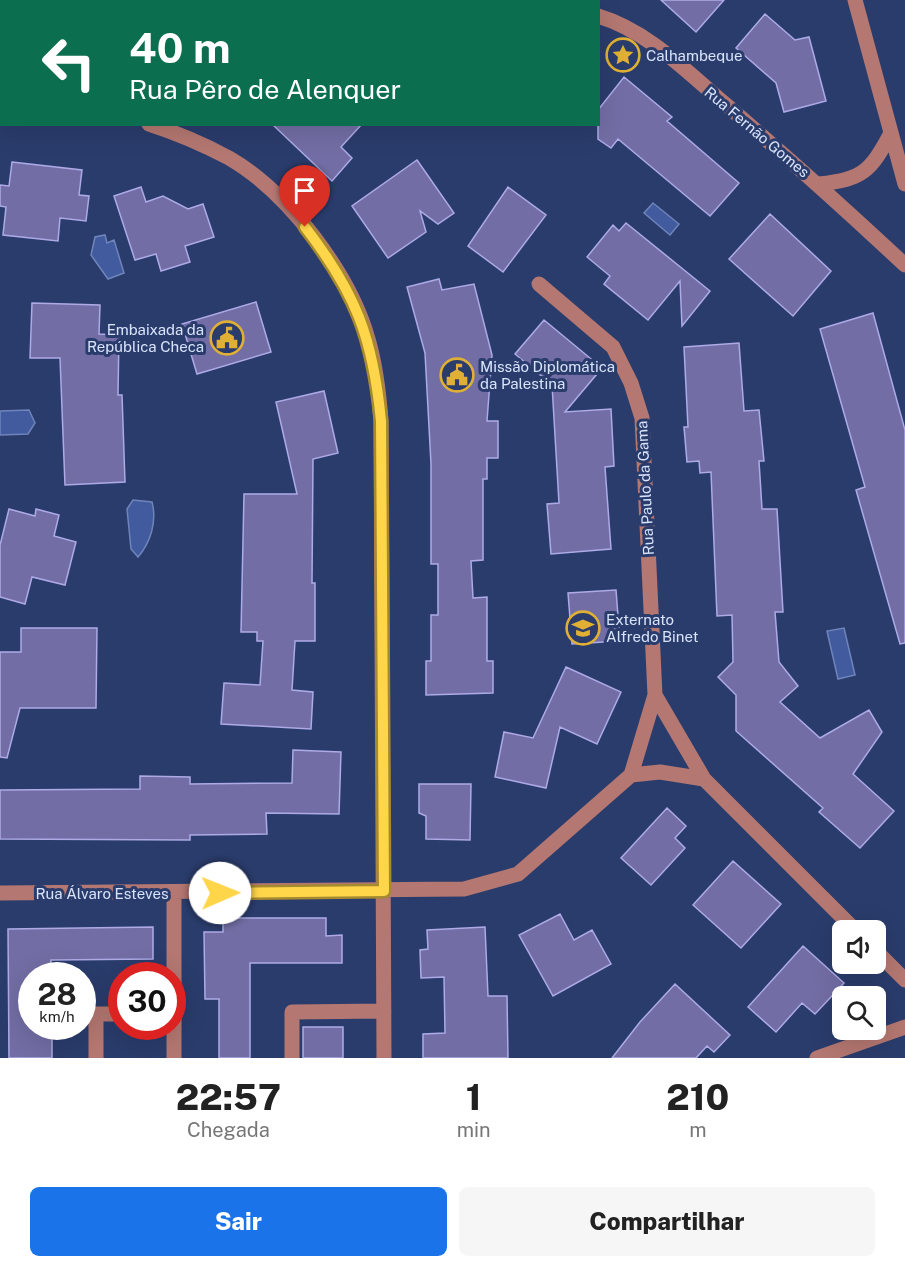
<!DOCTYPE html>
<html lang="pt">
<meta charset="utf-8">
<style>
:root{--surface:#fff;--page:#f6f6f6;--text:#222;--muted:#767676;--accent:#1a73e8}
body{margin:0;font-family:"Public Sans",sans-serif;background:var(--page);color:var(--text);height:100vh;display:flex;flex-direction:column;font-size:22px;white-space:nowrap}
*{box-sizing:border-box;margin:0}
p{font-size:20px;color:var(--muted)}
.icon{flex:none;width:33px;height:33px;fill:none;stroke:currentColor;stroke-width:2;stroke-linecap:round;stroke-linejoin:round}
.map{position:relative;height:1058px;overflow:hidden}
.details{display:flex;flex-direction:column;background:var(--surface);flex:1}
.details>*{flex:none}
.guide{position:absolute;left:0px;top:0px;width:600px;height:126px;box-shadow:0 6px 24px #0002;background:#0b6e4f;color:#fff;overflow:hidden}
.controls{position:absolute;left:832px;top:920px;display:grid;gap:12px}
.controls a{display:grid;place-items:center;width:54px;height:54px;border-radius:9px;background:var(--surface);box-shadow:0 6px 24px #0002;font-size:30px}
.speed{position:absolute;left:18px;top:962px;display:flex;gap:12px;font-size:30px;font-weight:700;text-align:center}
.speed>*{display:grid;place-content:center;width:78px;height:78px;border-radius:50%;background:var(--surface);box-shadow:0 6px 24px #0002;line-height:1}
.speed small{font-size:15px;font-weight:400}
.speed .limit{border:9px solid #d22;background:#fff;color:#111}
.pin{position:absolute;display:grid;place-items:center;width:51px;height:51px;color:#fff;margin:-62px -26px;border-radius:50% 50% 50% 0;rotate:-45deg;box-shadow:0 0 6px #0007}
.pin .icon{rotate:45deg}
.me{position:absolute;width:66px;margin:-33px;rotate:89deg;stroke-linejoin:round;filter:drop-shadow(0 0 4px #0008)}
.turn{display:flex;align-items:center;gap:21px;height:126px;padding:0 30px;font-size:27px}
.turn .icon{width:78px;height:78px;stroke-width:2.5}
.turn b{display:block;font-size:42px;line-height:51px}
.eta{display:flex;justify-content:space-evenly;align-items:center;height:102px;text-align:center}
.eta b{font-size:36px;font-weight:800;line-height:42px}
.button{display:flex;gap:12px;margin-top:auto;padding:12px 30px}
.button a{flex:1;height:69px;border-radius:9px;background:var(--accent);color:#fff;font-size:24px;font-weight:800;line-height:69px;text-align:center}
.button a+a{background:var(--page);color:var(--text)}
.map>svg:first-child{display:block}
.water{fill:#425b9e;stroke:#6f84ba;stroke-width:1.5}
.building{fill:#726ea5;stroke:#adaae6;stroke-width:1.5}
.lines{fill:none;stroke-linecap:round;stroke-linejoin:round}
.minor{stroke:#b47771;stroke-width:15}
.route-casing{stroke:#a68a30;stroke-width:15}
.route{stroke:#ffd54a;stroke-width:10}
.labels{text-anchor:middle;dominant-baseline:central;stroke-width:6;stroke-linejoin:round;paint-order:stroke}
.poi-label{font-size:15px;fill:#d9e4fb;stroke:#2a3c6c;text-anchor:start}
.street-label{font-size:15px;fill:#d9e4fb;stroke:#2a3c6c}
</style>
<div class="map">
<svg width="905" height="1058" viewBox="0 0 905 1058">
<rect width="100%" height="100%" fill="#2a3c6c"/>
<!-- water -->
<path class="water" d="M 653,203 L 679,224 L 670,235 L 644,213 Z
M 105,235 L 107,243 L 114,240 L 124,273 L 108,279 L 91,255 L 95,237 Z
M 29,410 L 35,423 L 28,434 L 0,435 L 0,411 Z
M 133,500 L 152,502 C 157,521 151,542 138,557 L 131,549 L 127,509 Z
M 844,628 L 855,675 L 838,679 L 827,631 Z"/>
<!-- building -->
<path class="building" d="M 661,0 L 724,0 L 696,32 Z
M 765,14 L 795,40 L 809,37 L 826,101 L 784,112 L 776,83 L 736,48 Z
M 624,77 L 672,117 L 667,121 L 739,183 L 710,216 L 618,139 L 611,148 L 598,139 L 598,110 Z
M 272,124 L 362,124 L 341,147 L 352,158 L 332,181 Z
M 417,160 L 454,213 L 438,224 L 420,211 L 426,232 L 388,258 L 352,206 Z
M 12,162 L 82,170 L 79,195 L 89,196 L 86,221 L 60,218 L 58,241 L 3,235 L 6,207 L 0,206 L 0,185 L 9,186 Z
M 141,187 L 146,202 L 163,196 L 188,209 L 203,204 L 214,237 L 185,246 L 190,262 L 161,271 L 156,254 L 135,260 L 114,196 Z
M 508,187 L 546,215 L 503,272 L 468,246 Z
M 770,214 L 831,271 L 793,316 L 729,259 Z
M 626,223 L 710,291 L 682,326 L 680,281 L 648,320 L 604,284 L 610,276 L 587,257 L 613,225 L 619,231 Z
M 439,279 L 442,290 L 474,284 L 492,355 L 487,421 L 498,421 L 498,458 L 487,458 L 487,479 L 483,479 L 483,560 L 471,561 L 473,598 L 487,597 L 487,661 L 493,661 L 493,693 L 426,695 L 426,661 L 431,661 L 431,615 L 438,615 L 438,564 L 431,564 L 431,464 L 425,353 L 407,287 Z
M 256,302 L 271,352 L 197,374 L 182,324 Z
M 32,303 L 100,305 L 99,334 L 119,335 L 118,395 L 122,395 L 125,482 L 65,485 L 60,358 L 30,358 Z
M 873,313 L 905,430 L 905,643 L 900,644 L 856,490 L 865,487 L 820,329 Z
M 544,320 L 602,368 L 565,412 L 611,409 L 614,466 L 605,467 L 611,549 L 551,554 L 547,504 L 559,503 L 552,385 L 515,354 Z
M 739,343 L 744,411 L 759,410 L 764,461 L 759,461 L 762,509 L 777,509 L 783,612 L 775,612 L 779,662 L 798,686 L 780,702 L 820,738 L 869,710 L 882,732 L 853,774 L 894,811 L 860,848 L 819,812 L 823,808 L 736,731 L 736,695 L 718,677 L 733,662 L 732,615 L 717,616 L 711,472 L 700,473 L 699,461 L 687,462 L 684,427 L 688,427 L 684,347 Z
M 324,391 L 338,453 L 313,459 L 312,583 L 315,583 L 315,641 L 295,641 L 292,690 L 313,692 L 311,729 L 221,724 L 224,683 L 260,685 L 263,641 L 257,641 L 257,632 L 241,632 L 244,494 L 297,494 L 276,402 Z
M 9,509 L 35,516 L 36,509 L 59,515 L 54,536 L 76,542 L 65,585 L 32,577 L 25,604 L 0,597 L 0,545 Z
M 616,590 L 620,641 L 572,644 L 568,593 Z
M 21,628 L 97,628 L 96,708 L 20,708 L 7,758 L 0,757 L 0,652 L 21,652 Z
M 566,667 L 621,692 L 597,744 L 560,727 L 546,788 L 495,777 L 504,732 L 533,738 Z
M 293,750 L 341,752 L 339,814 L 266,813 L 267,834 L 190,835 L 190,840 L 0,839 L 0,790 L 140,789 L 140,776 L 190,777 L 190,784 L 292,783 Z
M 419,784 L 471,784 L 470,840 L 426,839 L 426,816 L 419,813 Z
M 667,808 L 686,826 L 675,838 L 685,848 L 651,885 L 621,858 Z
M 733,861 L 781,904 L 741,948 L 693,905 Z
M 560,914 L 574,940 L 592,930 L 611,964 L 553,996 L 519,935 Z
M 223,918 L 326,918 L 326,936 L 342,935 L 342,963 L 250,963 L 250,1058 L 219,1058 L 219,999 L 205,999 L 204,932 L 223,932 Z
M 153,927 L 153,959 L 51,960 L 51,975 L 32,975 L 32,1026 L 52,1026 L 52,1058 L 9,1058 L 8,929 Z
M 485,927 L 488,996 L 507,996 L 508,1058 L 423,1058 L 423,1034 L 445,1033 L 444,977 L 421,978 L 420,950 L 428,949 L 427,930 Z
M 803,946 L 844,983 L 815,1014 L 802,1003 L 776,1032 L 748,1007 Z
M 675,984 L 730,1035 L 714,1052 L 707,1046 L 696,1058 L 612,1058 L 640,1022 Z
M 303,1027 L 343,1027 L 343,1058 L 303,1058 Z"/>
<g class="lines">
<!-- minor -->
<path class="minor" d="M 515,0 L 525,2
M 855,0 L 905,184
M 58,2 L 58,0
M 598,16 C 648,31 686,71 725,104 C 786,156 846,210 905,265
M 0,118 L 2,118
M 149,124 C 177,133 203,144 229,158 C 288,192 350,274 368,339 C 376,366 379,393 381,421 L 384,1058
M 819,184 C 863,179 870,172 891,133
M 539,284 L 613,347 L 631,383 L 642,418 L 655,695 L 704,779
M 631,775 L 655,695
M 0,893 L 464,889 L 518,874 L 631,775 L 660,772 L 704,779 L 855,930
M 174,893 L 174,1058
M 876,951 L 905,980
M 96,1058 L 96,1014 L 122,1014
M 292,1058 L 292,1012 L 384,1011
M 817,1058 L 905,1027"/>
</g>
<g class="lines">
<!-- route casing -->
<g class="route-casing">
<path id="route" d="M 220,893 L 384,891 L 381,421 C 373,338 356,293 305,227"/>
</g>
<!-- route -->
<use href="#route" class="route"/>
</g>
<!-- icons -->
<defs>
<g id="sight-ring" transform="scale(1.725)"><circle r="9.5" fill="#2a3c6c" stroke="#e0b034" stroke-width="1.5"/><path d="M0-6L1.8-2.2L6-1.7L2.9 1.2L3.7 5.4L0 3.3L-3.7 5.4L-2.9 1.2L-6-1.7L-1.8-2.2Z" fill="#e0b034"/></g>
<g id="civic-ring" transform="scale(1.725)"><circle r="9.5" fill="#2a3c6c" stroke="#e0b034" stroke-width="1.5"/><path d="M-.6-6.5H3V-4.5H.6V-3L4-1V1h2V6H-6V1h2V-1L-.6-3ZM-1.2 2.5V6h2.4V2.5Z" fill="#e0b034"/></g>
<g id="school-ring" transform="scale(1.725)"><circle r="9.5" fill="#2a3c6c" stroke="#e0b034" stroke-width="1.5"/><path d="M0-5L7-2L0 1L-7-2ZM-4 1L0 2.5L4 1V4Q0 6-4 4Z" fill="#e0b034"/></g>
</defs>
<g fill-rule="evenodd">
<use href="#sight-ring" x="623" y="55"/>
<use href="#civic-ring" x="227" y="338"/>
<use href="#civic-ring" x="457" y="375"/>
<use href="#school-ring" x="583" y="628"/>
</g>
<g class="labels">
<!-- poi labels -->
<g class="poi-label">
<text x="646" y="55">Calhambeque</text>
<text x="204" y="329" text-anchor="end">Embaixada da<tspan x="204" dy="17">República Checa</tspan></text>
<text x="480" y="366">Missão Diplomática<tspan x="480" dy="17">da Palestina</tspan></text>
<text x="606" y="619">Externato<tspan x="606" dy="17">Alfredo Binet</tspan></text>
</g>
<!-- street labels -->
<g class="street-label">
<text transform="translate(757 132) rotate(40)">Rua Fernão Gomes</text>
<text transform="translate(645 488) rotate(-93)">Rua Paulo da Gama</text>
<text x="102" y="893">Rua Álvaro Esteves</text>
</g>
</g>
</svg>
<div class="controls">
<a><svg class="icon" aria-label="sound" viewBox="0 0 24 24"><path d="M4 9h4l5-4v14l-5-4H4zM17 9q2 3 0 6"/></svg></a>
<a><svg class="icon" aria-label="search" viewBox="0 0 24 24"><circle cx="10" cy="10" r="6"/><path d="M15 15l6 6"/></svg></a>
</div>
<div class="speed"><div>28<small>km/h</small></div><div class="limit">30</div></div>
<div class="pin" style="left:305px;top:227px;background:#d93025"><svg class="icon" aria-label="arrive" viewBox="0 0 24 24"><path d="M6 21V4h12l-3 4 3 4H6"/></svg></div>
<svg class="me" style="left:220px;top:893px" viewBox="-20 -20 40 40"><circle r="19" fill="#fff"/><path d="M0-13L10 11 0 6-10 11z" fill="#ffd54a"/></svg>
<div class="guide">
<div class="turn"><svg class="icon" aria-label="left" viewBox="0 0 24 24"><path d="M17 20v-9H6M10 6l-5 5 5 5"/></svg><div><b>40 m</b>Rua Pêro de Alenquer</div></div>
</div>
</div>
<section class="details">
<div class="eta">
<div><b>22:57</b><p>Chegada</p></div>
<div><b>1</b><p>min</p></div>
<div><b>210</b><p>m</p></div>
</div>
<div class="button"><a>Sair</a><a>Compartilhar</a></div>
</section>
